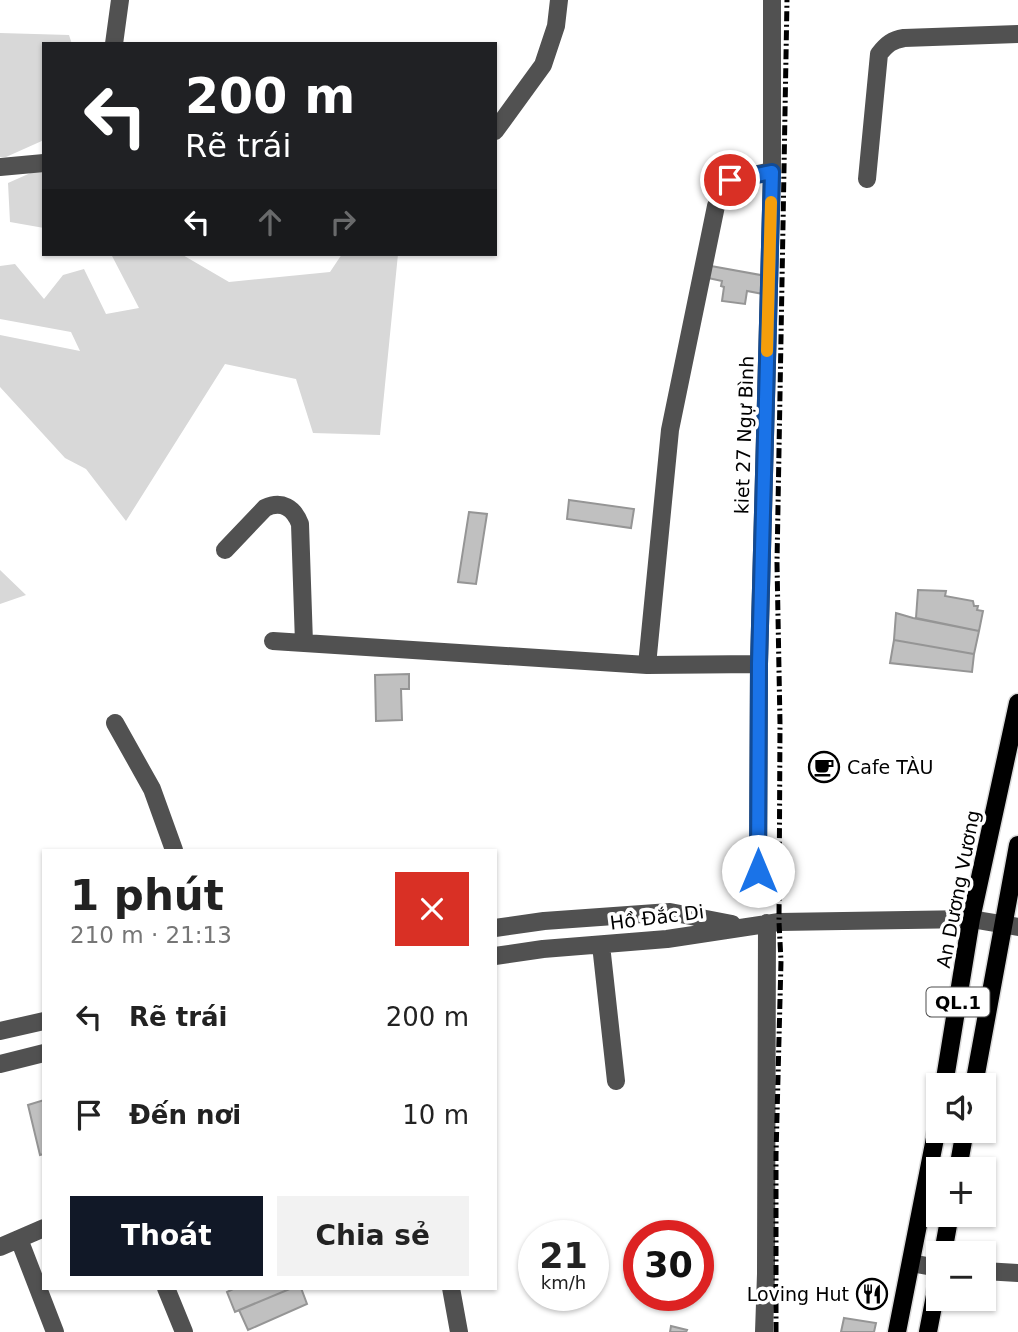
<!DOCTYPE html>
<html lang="vi">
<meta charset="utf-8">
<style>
:root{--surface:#fff;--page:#f2f2f2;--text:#222;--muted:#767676;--accent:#111827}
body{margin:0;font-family:"DejaVu Sans",sans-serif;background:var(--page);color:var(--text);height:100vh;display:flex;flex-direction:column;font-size:26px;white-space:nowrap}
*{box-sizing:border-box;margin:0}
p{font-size:23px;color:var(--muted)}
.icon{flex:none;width:38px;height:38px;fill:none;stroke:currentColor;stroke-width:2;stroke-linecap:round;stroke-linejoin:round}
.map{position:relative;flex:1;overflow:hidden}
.drawer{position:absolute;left:42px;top:849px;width:455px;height:441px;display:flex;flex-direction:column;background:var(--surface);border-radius:0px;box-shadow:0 2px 5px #0004}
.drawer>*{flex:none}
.banner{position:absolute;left:42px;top:42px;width:455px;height:214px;border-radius:0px;box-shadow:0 2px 5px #0004;background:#202124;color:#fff;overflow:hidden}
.tools{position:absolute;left:926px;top:1073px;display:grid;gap:14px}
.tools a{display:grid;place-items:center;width:70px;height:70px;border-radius:0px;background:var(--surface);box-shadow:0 2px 5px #0004;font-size:35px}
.speed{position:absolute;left:518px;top:1220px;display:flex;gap:14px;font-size:35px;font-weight:700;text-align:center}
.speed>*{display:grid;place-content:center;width:91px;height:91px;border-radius:50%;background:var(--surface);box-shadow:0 2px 5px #0004;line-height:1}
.speed small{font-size:18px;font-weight:400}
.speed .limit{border:10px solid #d22;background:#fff;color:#111}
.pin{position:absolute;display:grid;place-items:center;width:60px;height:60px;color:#fff;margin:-30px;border:4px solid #fff;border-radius:50%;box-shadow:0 2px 7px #0007}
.me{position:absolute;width:77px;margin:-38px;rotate:0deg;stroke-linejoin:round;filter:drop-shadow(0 0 5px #0008)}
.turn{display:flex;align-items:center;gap:24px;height:147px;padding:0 28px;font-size:32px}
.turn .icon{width:91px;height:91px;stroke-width:2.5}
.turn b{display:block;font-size:49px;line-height:60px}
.lanes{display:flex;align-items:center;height:66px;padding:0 28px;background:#0003;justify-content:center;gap:35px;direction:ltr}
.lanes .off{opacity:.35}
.round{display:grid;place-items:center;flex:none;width:74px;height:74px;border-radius:0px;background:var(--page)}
.headline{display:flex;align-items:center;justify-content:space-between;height:119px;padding:0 28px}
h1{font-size:42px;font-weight:700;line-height:52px}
.primary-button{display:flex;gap:14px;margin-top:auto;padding:14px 28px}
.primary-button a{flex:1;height:80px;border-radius:0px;background:var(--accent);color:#fff;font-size:28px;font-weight:700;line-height:80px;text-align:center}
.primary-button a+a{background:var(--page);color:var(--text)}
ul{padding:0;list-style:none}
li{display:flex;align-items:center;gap:21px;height:98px;padding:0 28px}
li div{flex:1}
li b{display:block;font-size:26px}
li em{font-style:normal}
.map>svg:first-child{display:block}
.green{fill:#d8d8d8}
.building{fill:#c0c0c0;stroke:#959595;stroke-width:2}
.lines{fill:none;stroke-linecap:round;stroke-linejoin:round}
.major-casing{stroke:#dbdbdb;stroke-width:21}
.minor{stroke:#515151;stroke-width:18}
.major{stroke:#000;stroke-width:18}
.rail{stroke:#000;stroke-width:5;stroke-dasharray:10 3.5 2 3.5;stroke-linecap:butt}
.route-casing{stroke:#114b97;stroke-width:18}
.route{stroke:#1a73e8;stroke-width:12}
.slow{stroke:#f59e0b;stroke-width:12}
.labels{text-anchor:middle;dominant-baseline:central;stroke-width:7;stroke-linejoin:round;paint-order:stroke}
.shield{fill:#fff;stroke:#4c4c4c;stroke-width:2}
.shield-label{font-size:18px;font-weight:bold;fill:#000}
.street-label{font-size:19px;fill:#000;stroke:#fff}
.poi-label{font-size:19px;fill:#000;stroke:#fff;text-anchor:start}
</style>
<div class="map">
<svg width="1018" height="1332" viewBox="0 0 1018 1332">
<rect width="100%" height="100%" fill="#fff"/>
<!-- green -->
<path class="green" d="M 0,33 L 69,35 L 72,44 L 44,44 L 44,140 L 6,157 L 0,157 Z
M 44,167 L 44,228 L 10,222 L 8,183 Z
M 111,254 L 181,254 L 229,282 L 330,272 L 342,254 L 398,254 L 380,435 L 313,433 L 296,379 L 225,364 L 126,521 L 86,469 L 65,458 L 0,387 L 0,335 L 80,351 L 71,332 L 0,319 L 0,266 L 15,264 L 44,299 L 63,275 L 84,269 L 106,314 L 139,308 Z
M 0,570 L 26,595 L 0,604 Z"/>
<!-- building -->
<path class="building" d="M 711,266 L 766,276 L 763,294 L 747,291 L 745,304 L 722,301 L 724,287 L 721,286 L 722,281 L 708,278 Z
M 569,500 L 634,509 L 631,528 L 567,519 Z
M 469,512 L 487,514 L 476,584 L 458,582 Z
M 918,590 L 946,591 L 945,596 L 973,601 L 974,606 L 978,606 L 977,610 L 983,611 L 979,631 L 916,618 Z
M 896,613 L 913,618 L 979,631 L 974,654 L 894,640 Z
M 894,640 L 974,654 L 972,672 L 890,663 Z
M 409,674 L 409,689 L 401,689 L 402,720 L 376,721 L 375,675 Z
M 44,1100 L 44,1154 L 40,1155 L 28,1105 Z
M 235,1288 L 292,1288 L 235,1312 L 227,1292 Z
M 292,1288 L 301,1288 L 307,1304 L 248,1330 L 239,1310 Z
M 844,1318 L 876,1323 L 874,1332 L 841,1332 Z
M 671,1326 L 687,1330 L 686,1332 L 670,1332 Z"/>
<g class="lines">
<!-- major casing -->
<g class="major-casing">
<path id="major" d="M 944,1085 L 971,919 L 1018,703
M 974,1085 L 1018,845
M 958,1169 L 965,1130
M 943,1253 L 950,1214
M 897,1332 L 938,1123
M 928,1332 L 938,1280"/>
</g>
<!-- minor -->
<path class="minor" d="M 114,44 L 120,0
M 495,131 L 543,65 L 556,26 L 559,0
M 0,167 L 44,163
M 867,179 L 879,54 C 887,44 892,40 904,38 L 1018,34
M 225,550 L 265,508 C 282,500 294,508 300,524 L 304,643
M 273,641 L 647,665 L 759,664
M 647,665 L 670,430 L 716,206 L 730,180 L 772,171
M 115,723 L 152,789 L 174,850
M 758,871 L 759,664 L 772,171 L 772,0
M 495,928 L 544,921 L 670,912 L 732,924
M 601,945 L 616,1081
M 495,956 L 543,949 L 667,939 L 779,922 L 971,919 L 1018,927
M 0,1031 L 44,1021
M 0,1064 L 44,1053
M 19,1239 L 55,1332
M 0,1247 L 44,1228
M 911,1263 L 938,1268
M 984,1271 L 1018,1273
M 166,1288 L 184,1332
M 451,1288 L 459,1332
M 764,1332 L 766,1274 L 767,923"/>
<!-- major -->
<use href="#major" class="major"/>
<!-- rail -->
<path class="rail" d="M 776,1332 L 776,1155 L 781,961 L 779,922 L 780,724 L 777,563 L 787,0"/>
</g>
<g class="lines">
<!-- route casing -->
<g class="route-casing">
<path id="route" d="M 730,180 L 772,172 L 759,664 L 758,871"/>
</g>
<!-- route -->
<use href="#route" class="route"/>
<!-- slow -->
<path class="slow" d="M 767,351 L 771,202"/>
</g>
<!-- icons -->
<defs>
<g id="cafe-ring" transform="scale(1.575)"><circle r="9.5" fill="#fff" stroke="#000" stroke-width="1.5"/><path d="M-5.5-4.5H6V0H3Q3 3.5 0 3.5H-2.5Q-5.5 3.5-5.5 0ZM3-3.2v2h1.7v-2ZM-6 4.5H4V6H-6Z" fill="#000"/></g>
<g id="restaurant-ring" transform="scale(1.575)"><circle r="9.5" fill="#fff" stroke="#000" stroke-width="1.5"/><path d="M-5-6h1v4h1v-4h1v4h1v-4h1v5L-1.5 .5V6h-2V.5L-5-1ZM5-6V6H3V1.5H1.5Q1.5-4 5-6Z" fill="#000"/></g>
</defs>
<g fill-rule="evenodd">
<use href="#cafe-ring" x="824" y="767"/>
<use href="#restaurant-ring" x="872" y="1294"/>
</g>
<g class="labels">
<!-- shield labels -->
<rect class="shield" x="926.5" y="987.5" width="63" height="29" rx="5"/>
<g class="shield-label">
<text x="958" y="1002">QL.1</text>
</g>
<!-- street labels -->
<g class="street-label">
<text transform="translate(744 435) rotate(-88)">kiet 27 Ngự Bình</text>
<text transform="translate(958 889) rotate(-79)">An Dương Vương</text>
<text transform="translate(657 917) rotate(-7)">Hồ Đắc Di</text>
</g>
<!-- poi labels -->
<g class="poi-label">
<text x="847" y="767">Cafe TÀU</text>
<text x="849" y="1294" text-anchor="end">Loving Hut</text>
</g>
</g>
</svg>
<div class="tools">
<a><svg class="icon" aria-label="sound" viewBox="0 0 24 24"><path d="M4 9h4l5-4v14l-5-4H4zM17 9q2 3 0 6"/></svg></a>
<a>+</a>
<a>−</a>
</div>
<div class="speed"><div>21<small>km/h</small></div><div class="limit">30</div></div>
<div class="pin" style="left:730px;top:180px;background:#d93025"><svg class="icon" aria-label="arrive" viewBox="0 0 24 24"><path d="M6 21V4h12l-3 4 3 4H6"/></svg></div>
<svg class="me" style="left:758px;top:871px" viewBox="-20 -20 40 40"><circle r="19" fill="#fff"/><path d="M0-13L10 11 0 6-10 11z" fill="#1a73e8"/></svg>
<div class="banner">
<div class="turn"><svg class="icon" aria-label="left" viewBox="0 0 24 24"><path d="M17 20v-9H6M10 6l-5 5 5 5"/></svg><div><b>200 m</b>Rẽ trái</div></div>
<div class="lanes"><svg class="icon" aria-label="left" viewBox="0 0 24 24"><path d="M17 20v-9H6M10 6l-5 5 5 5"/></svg><svg class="icon off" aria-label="ahead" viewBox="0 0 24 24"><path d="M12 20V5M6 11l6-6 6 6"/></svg><svg class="icon off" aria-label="right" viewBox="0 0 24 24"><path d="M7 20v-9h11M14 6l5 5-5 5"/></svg></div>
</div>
<section class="drawer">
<div class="headline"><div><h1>1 phút</h1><p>210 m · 21:13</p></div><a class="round" style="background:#d93025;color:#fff"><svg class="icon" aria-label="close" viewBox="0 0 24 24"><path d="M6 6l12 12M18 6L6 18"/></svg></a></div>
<ul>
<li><svg class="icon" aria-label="left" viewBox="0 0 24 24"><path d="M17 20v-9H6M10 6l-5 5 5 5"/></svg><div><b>Rẽ trái</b></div><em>200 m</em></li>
<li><svg class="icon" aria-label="arrive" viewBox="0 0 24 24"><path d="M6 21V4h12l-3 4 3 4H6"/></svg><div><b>Đến nơi</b></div><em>10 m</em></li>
</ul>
<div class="primary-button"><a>Thoát</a><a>Chia sẻ</a></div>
</section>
</div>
